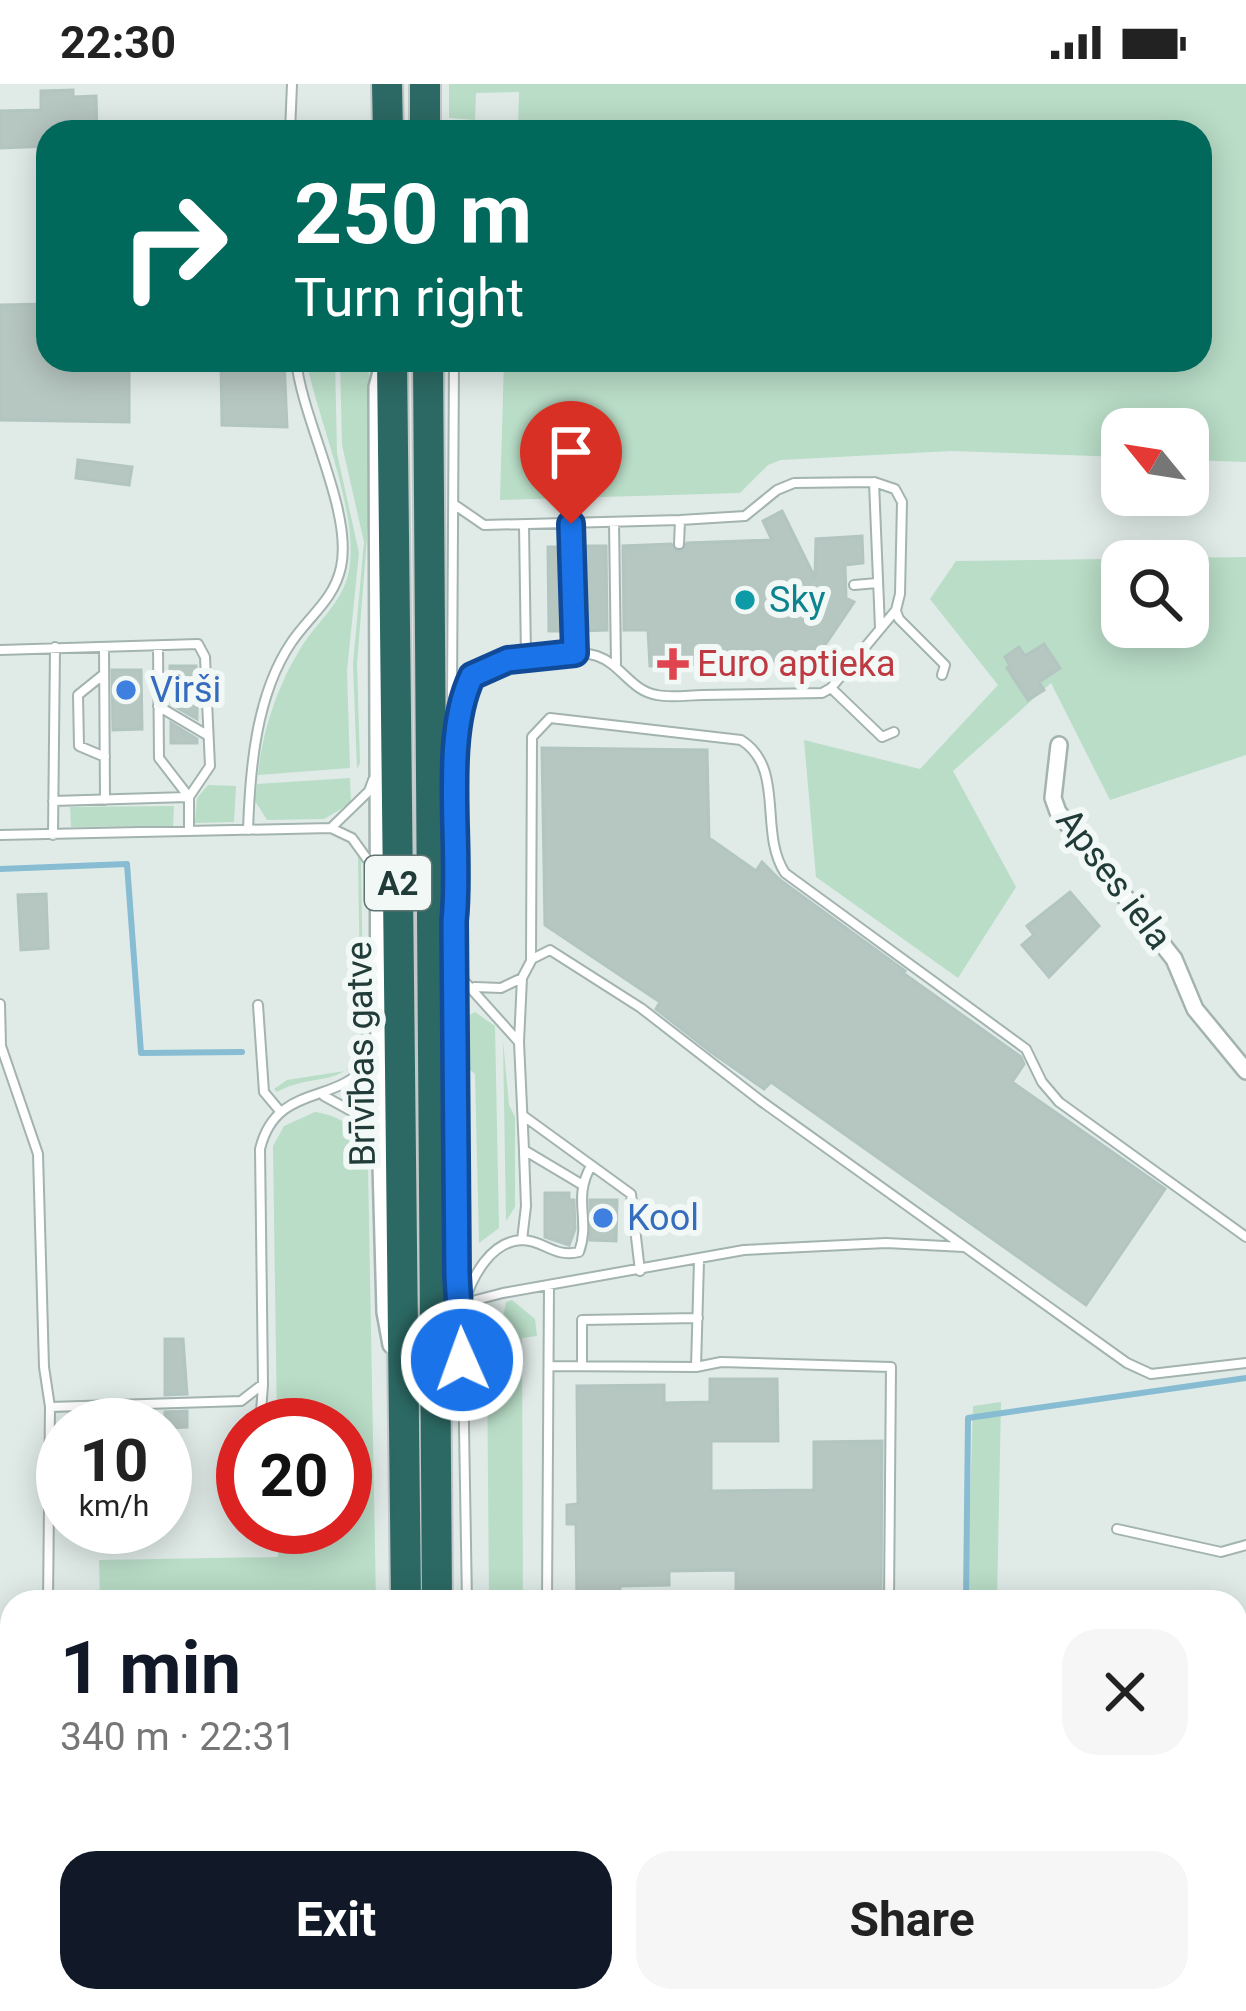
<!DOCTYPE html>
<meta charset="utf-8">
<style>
:root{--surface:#fff;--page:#f6f6f6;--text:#222;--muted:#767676;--accent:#111827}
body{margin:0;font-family:Roboto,sans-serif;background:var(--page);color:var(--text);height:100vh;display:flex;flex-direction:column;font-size:45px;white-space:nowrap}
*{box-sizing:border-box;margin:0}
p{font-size:39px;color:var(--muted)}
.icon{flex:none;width:66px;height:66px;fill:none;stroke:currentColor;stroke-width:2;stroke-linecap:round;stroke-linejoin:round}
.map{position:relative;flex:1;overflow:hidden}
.sheet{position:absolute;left:0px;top:1506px;width:1248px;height:423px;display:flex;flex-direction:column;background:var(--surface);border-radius:36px 36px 0 0;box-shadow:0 6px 30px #0003}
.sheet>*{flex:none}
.banner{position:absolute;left:36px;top:36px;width:1176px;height:252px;border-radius:36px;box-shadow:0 6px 30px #0003;background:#00695c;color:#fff;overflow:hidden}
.needle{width:78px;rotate:300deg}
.tools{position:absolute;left:1101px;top:324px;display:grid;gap:24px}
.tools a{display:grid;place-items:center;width:108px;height:108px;border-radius:24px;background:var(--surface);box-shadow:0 6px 30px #0003;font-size:60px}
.speed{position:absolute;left:36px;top:1314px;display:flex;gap:24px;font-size:60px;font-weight:700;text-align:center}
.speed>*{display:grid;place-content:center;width:156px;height:156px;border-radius:50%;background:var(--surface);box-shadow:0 6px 30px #0003;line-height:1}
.speed small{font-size:30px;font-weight:400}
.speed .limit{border:18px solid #d22;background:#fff;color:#111}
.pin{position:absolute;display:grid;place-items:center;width:102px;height:102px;color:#fff;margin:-123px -51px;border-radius:50% 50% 50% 0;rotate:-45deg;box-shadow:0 0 12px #0007}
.pin .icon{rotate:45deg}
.me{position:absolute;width:132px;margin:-66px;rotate:358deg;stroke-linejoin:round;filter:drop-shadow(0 0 9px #0008)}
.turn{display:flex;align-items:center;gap:42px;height:252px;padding:0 60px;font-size:54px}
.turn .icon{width:156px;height:156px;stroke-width:2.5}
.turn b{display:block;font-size:84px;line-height:102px}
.round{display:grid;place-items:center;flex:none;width:126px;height:126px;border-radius:36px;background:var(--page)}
.headline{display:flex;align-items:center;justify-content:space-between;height:204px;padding:0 60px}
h1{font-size:72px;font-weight:700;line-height:90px;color:var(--accent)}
.action{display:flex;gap:24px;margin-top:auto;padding:24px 60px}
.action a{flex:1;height:138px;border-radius:36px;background:var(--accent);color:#fff;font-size:48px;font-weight:700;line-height:138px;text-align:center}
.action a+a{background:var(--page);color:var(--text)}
.status{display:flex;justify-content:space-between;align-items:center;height:84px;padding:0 60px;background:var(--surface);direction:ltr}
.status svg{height:33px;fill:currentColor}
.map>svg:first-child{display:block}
.green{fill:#b9ddc7;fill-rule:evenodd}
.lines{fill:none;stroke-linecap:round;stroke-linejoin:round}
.stream{stroke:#87bcd2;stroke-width:6}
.building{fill:#b6c6c1;stroke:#b3c5c0;stroke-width:3}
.lane-casing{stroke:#a3b3b0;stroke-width:12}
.street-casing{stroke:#a3b3b0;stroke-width:20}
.highway-casing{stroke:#c1c8c7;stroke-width:34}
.lane{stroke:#fff;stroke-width:8}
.street{stroke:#fff;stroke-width:15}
.highway{stroke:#2c6964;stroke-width:30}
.route-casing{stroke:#114b97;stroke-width:30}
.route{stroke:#1a73e8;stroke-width:21}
.culture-dot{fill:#0f9aa8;stroke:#f1f8f5;stroke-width:4.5}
.health-dot{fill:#e0444e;stroke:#f1f8f5;stroke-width:4.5}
.shop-dot{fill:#3f7fe0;stroke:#f1f8f5;stroke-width:4.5}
.labels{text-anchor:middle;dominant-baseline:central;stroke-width:12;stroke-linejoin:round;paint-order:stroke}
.shield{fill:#f1f8f5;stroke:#5f7471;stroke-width:3}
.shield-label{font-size:33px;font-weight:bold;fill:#213c38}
.culture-label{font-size:36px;fill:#0d838f;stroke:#f1f8f5;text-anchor:start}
.health-label{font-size:36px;fill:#be3a42;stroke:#f1f8f5;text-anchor:start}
.shop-label{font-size:36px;fill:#366cbe;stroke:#f1f8f5;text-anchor:start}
.street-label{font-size:36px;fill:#213c38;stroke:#f1f8f5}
</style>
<div class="status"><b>22:30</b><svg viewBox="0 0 49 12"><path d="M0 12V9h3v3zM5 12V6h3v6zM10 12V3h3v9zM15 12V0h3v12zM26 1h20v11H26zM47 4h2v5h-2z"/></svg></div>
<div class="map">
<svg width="1246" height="1927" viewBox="0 0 1246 1927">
<rect width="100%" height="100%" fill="#e0ebe8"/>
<!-- green -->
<path class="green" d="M 449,0 L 1246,0 L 1246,378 L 1188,376 L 1188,345 L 1122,345 L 1122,373 L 951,367 L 781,376 L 768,381 L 740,409 L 500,416 L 504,276 L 1200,276 L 1200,48 L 518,48 L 519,8 L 476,9 L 475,36 L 449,34 Z
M 335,276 L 337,369 L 359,469 L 347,587 L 350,684 L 258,691 C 262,649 277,603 299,567 C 316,537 346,518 350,480 C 356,426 322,344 309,289 L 315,279 Z
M 340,276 L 369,276 L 369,429 L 357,580 L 360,679 L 357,685 L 353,580 L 364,458 L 342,361 Z
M 1246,473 L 1246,671 L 1110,716 L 1051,599 L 953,687 L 1016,803 L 958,894 L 816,793 L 804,656 L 920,685 L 998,601 L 930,515 L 956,477 ZM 1122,477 L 1188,477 L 1188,543 L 1122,543 Z
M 350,694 L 351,719 L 324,735 L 267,736 L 255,717 L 257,700 Z
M 208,701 L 236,702 L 234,738 L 195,739 L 197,714 Z
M 174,722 L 173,742 L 71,743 L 70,723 Z
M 358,772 L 361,777 L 364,967 C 339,1005 314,988 277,1008 L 274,1005 L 287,996 L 345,987 L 361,968 Z
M 475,928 L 495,942 L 499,1144 L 479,1159 L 475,990 L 469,985 L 466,933 Z
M 503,957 L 509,1021 L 515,1033 L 515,1123 L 506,1137 Z
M 315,1028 C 348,1033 363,1050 368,1082 L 376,1518 L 100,1518 L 99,1476 L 278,1473 L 278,1443 L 345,1443 L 345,1341 L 277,1341 L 273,1062 L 284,1042 Z
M 512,1216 L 535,1235 L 537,1252 L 522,1254 L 523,1518 L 489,1518 L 487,1272 C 490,1252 504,1238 506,1218 Z
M 1001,1318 L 997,1518 L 967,1518 L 973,1322 Z
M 1236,1590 L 1246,1590 L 1246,1675 L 1236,1675 Z
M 147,1917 L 266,1917 L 224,1927 L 147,1920 Z
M 513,1917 L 1060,1917 L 1059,1927 L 513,1927 Z"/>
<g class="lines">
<!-- stream -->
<path class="stream" d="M 0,785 L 127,780 L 141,969 L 242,968
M 134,1516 L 134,1518
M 966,1518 L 968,1334 L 1246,1294
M 1236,1588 L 1246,1589
M 285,1917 L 285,1927
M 1068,1917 L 1068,1927
M 153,1927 L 215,1917
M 506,1927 L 506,1917"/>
</g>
<!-- building -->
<path class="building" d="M 73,6 L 73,13 L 96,12 L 97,48 L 48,48 L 48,62 L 0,64 L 0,27 L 41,26 L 41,7 Z
M 48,220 L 48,276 L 129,276 L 129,338 L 0,336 L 0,221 Z
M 221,276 L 284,276 L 287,343 L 222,341 Z
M 78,376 L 132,383 L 129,401 L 76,394 Z
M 782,427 L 815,494 L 816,455 L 862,452 L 863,479 L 845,481 L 846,514 L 854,518 L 823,564 L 808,565 L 808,576 L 650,582 L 648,546 L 624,546 L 623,462 L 671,460 L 680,468 L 687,459 L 772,456 L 763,437 Z
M 579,462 L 606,462 L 607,546 L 582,547 Z
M 548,463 L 563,463 L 566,547 L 549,547 Z
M 1044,560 L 1060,584 L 1039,598 L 1044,606 L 1028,616 L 1007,584 L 1010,582 L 1005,573 L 1019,563 L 1025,572 Z
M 170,582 L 196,582 L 196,602 L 170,588 Z
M 112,586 L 141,586 L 142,645 L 113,646 Z
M 170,607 L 197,621 L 197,635 L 171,620 Z
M 171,639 L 197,655 L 197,659 L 171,659 Z
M 542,664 L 707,666 L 709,754 L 756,787 L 762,778 L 780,796 L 905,887 L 903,889 L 1021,973 L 1024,980 L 1012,998 L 1165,1105 L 1086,1221 L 771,998 L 764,1005 L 711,968 L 656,925 L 660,918 L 545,841 Z
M 1070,808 L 1099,842 L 1049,893 L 1022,861 L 1034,851 L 1027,842 Z
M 46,810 L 48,864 L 21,866 L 18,811 Z
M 545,1109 L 569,1109 L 569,1116 L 574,1116 L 575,1145 L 569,1161 L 545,1153 Z
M 590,1116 L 617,1116 L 616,1157 L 590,1156 Z
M 165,1255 L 183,1255 L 187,1310 L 165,1311 Z
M 710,1295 L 777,1295 L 778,1357 L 711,1357 L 711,1407 L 814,1406 L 814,1358 L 882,1357 L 881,1512 L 812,1513 L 812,1518 L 736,1518 L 736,1486 L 669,1487 L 669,1501 L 620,1502 L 620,1518 L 577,1518 L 576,1440 L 567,1440 L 567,1421 L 578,1420 L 577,1302 L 664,1301 L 664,1319 L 710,1318 Z
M 187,1327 L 187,1343 L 165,1344 L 165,1328 Z"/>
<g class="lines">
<!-- lane casing -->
<g class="lane-casing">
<path id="lane" d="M 290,48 L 292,0
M 454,276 L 452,610 L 457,635
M 874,398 L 880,544
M 455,421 L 484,441 L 680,436 L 745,432 L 777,406 L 794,399 L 874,398 L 895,405 L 902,418 L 900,510 L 896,526 L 831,604 L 822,609 C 783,610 743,610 703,611 C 689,611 671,614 657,611 C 631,607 621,580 597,572 C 565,563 475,571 465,608 C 443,681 463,762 454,837 L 457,1191 L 462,1226 L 467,1518
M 614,438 L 616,581
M 570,440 L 575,569
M 524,441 L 526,574
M 679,460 L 680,436
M 854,501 L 877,499
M 896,527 L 899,535 L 945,581 L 942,591
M 158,562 L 159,674 L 189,713
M 104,563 L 105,716
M 0,566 L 198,560 L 205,573 L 210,682 L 189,713 L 189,746
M 104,590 L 78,611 L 79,662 L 105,673
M 158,591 L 206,617
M 831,604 L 882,653 L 894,648
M 158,622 L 207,651
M 53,717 L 187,713
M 332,743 L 369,707 L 373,696
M 248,746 C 250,685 256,611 291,559 C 309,532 334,516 341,483 C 353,427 302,336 296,276
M 0,751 L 331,744 L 352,754 L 375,786
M 53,751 L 55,563
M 532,875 L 550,866 L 641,924 L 761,1017 L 1127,1279 L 1151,1290 L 1246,1279
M 456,888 L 518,957
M 475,903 L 501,904 L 522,894
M 0,920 L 1,962 L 38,1070 L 44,1283 L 50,1323 L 48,1518
M 258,921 L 264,1008 L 279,1026
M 324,1012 L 353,1028 L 375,1058
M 525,1033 L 631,1110 L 640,1187
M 581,1100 L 524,1066 L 519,958 L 522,894 L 531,877 L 532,653 L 550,634 L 741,656 C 786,684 758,748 785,789 L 1026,965 L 1042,998 L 1059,1018 L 1246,1153
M 522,1156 L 526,1122 L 524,1068
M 699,1177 L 696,1283 L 721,1278 L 891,1283 L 889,1518
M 464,1219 C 472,1194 490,1157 522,1156 C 544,1156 553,1174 579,1168 C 591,1136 572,1115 591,1082
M 462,1226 L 476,1216 L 503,1209 L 744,1166 L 886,1159 L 964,1163
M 582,1281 L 582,1236 L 698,1234
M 549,1282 L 696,1283
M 50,1323 L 241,1317 L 263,1300 L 260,1065 C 278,991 353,1027 373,965
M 260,1341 L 263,1301
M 1117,1445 L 1221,1468 L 1246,1461
M 547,1518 L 549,1202
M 43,1927 L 44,1917"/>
</g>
<!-- street casing -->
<g class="street-casing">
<path id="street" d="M 382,284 L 377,303 L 379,1007 L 385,1228 L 391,1261
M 1059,661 L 1053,714 L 1058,728 L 1174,875 L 1195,925 L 1246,987"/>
</g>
<!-- highway casing -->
<g class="highway-casing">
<path id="highway" d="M 387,0 L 388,48
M 425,0 L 425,48
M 392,276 L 406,1518
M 428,276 L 437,1518
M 443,1917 L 443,1927
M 413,1927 L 414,1917"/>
</g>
<!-- lane -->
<use href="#lane" class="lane"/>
<!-- street -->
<use href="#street" class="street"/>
<!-- highway -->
<use href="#highway" class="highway"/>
</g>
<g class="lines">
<!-- route casing -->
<g class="route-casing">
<path id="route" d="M 462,1276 L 457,1191 L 454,837 C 462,765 441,655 472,592 L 508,576 L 575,569 L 571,440"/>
</g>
<!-- route -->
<use href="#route" class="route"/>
</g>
<!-- markers -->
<circle class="culture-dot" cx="745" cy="516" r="12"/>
<path class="health-dot" d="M667 562h12v12h12v12h-12v12h-12v-12h-12v-12h12z"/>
<g class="shop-dot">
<circle cx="126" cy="606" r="12"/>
<circle cx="603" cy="1134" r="12"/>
</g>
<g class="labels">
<!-- shield labels -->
<rect class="shield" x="365" y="772" width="66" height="54" rx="9"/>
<g class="shield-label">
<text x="398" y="799">A2</text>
</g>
<!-- culture labels -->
<g class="culture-label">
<text x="769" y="516">Sky</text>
</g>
<!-- health labels -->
<g class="health-label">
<text x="697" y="580">Euro aptieka</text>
</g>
<!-- shop labels -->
<g class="shop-label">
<text x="150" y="606">Virši</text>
<text x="627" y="1134">Kool</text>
</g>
<!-- street labels -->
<g class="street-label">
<text transform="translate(1114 795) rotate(53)">Apses iela</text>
<text transform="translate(361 970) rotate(-91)">Brīvības gatve</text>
</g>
</g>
</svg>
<div class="tools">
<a><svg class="needle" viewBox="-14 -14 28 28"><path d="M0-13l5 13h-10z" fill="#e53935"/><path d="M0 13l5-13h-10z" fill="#767676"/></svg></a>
<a><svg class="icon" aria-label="search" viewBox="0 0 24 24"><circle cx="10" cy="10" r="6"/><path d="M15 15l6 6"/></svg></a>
</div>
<div class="speed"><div>10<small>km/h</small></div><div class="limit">20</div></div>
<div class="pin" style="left:571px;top:440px;background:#d93025"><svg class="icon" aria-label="arrive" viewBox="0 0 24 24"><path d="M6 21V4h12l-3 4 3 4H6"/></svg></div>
<svg class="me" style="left:462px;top:1276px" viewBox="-20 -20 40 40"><circle r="17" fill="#1a73e8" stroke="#fff" stroke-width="3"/><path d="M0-11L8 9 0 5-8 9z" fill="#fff"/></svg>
<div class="banner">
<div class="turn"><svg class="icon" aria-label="right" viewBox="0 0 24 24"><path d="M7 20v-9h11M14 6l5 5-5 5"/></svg><div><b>250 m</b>Turn right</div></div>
</div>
<section class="sheet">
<div class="headline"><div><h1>1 min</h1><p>340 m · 22:31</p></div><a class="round"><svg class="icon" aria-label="close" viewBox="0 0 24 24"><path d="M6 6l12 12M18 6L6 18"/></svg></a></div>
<div class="action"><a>Exit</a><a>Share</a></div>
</section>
</div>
